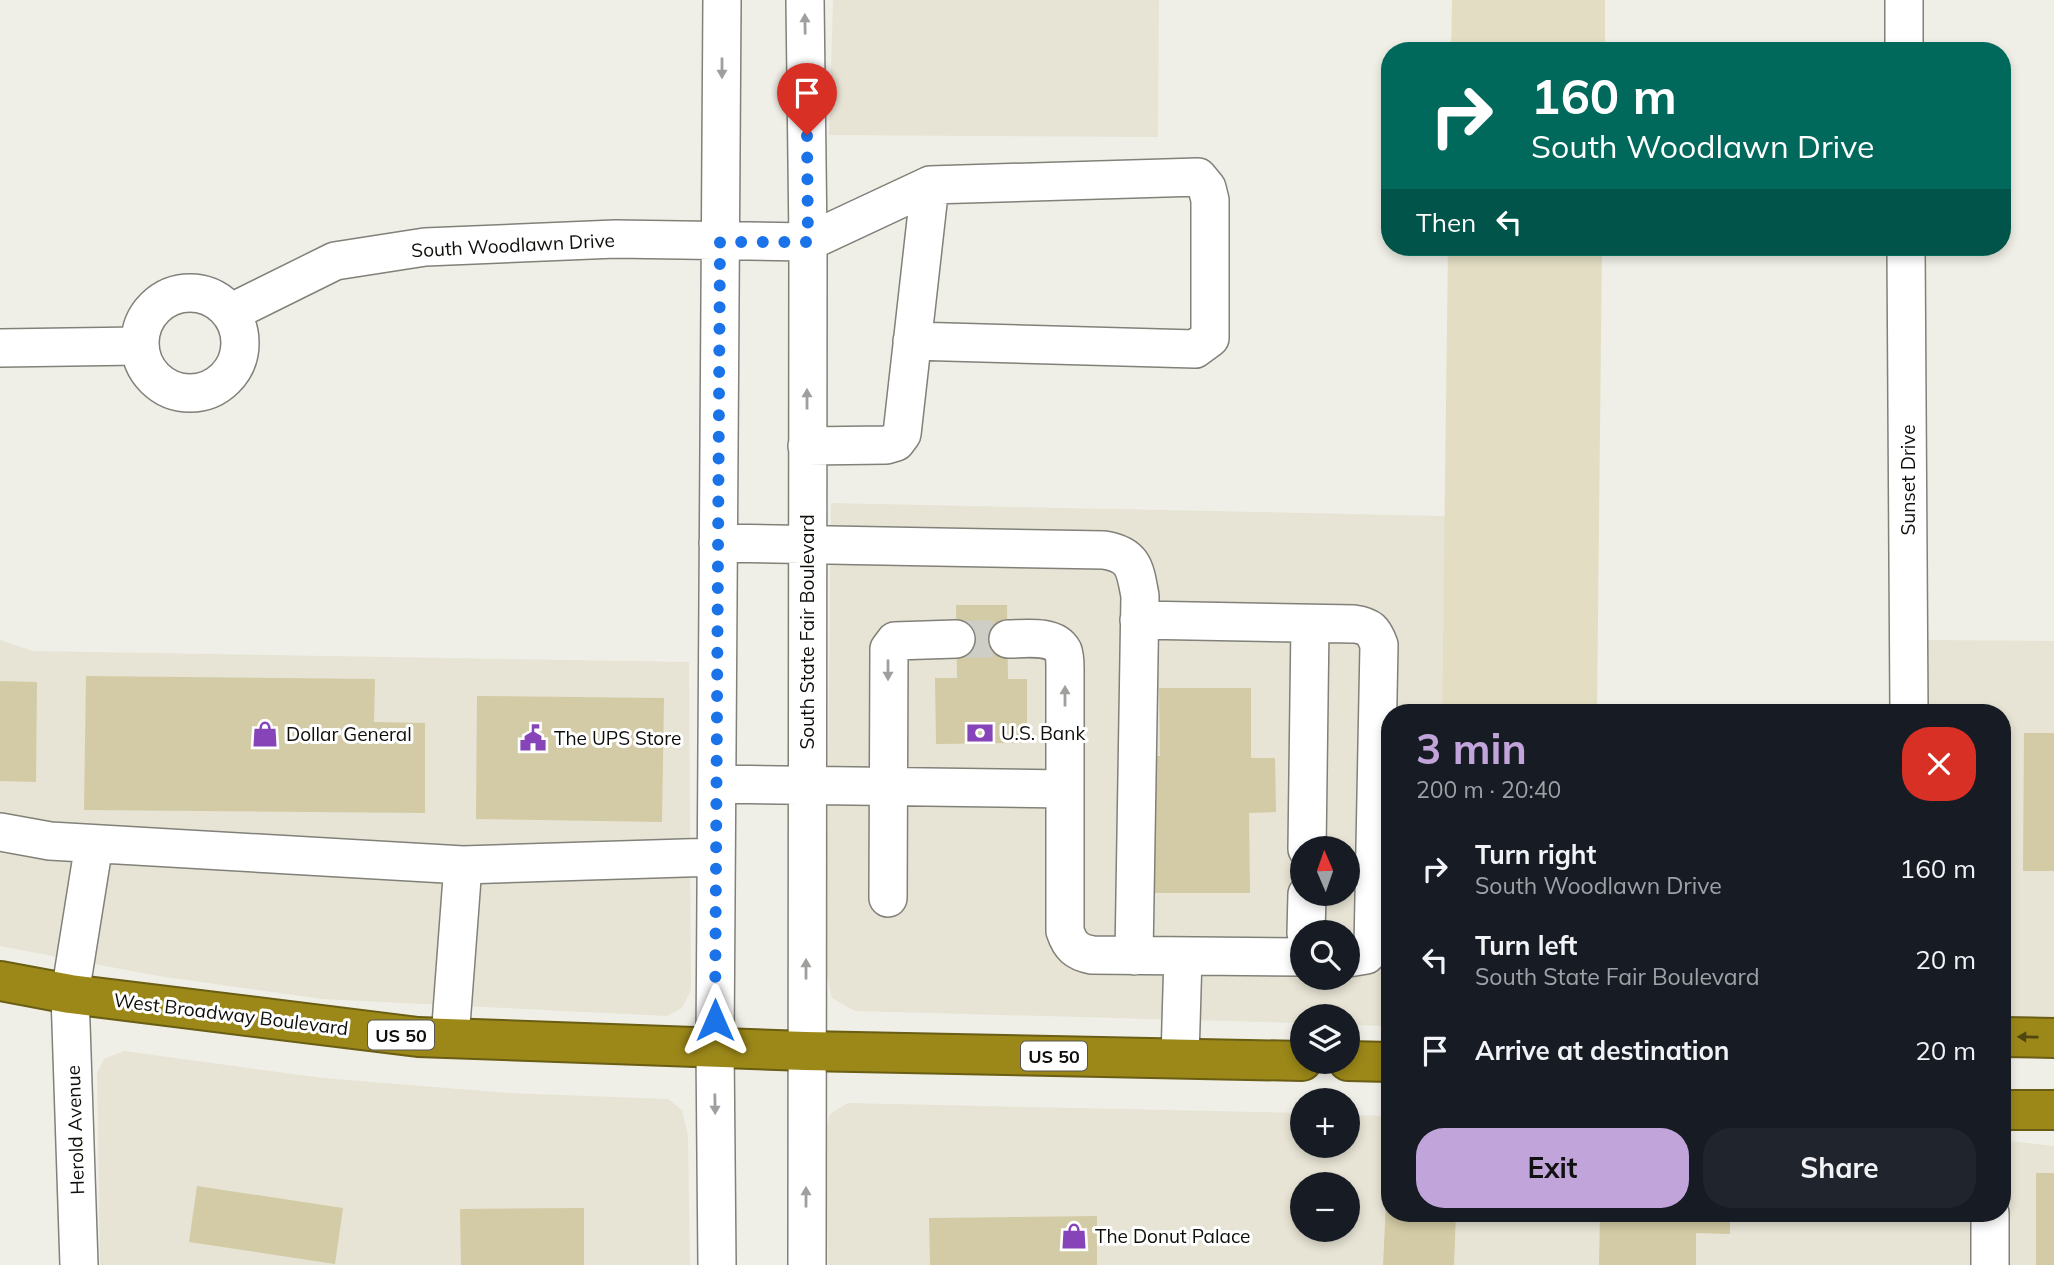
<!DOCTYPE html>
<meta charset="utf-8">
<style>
:root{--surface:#171b24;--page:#20242c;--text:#f1f3f6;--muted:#9ea1a6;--accent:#c1a4da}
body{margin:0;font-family:Mulish,sans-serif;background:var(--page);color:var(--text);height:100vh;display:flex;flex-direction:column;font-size:26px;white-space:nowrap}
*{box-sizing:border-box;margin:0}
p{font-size:23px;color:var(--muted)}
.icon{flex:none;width:38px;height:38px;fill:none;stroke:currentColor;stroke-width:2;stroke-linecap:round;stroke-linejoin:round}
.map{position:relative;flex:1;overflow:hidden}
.drawer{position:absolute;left:1381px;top:704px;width:630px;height:518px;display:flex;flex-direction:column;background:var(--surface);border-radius:28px;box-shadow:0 4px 10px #0003}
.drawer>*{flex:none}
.banner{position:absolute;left:1381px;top:42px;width:630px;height:214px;border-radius:28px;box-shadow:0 4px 10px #0003;background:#00695c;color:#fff;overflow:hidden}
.needle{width:46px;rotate:358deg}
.tools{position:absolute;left:1290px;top:836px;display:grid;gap:14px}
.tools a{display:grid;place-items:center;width:70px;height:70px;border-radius:50%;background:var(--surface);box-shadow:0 4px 10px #0003;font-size:35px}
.pin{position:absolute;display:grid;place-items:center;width:60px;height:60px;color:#fff;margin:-72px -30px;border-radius:50% 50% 50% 0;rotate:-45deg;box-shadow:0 0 7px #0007}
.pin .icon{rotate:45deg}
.me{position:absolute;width:77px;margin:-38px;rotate:0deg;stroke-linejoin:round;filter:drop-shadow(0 0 5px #0008)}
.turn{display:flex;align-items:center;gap:24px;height:147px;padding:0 35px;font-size:32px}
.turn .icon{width:91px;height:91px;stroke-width:2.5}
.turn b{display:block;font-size:49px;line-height:60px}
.then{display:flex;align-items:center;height:66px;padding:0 35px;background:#0003;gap:14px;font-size:26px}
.round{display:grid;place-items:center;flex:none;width:74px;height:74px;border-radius:28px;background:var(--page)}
.head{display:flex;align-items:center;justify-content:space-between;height:119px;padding:0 35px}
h1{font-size:42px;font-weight:700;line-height:52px;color:var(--accent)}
.action{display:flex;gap:14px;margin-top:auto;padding:14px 35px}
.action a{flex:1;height:80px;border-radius:28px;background:var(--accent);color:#111;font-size:28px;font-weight:700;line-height:80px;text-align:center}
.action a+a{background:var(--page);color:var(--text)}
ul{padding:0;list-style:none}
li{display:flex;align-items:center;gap:21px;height:91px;padding:0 35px}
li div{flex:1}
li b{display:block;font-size:26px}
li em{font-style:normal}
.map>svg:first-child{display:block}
.built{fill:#e7e4d5;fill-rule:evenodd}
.green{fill:#e3dec3}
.building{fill:#d3cba5}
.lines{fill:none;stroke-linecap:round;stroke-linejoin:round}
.minor-tunnel{stroke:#cecdc6;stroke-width:37;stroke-dasharray:37 18;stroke-linecap:butt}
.minor-casing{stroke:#818079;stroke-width:40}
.highway-casing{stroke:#6a5d14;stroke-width:42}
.minor{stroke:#fff;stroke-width:37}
.highway{stroke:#9c8819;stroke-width:38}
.oneway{fill:#9f9f9d}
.oneway2{fill:#4e4511}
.route{stroke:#1a73e8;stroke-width:12;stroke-dasharray:0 21.6}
.labels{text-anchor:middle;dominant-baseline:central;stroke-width:6;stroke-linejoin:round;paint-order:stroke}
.shield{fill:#fff;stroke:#565654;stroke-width:2}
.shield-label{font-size:18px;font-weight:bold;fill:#0e0e0b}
.street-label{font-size:19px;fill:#0e0e0b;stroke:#fff}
.poi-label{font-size:19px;fill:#0e0e0b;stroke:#fff;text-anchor:start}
</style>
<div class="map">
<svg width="2054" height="1265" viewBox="0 0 2054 1265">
<rect width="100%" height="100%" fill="#f0efe7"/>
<!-- built -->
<path class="built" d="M 833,0 L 1159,0 L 1158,137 L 829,135 Z
M 831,503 L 1445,516 L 1442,712 L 1390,712 L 1389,1026 L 1348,1025 L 1348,1017 L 1302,1017 L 1302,1023 L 855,1011 L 832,998 L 826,972 ZM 1302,849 L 1348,849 L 1348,894 L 1302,894 ZM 1302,933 L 1348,933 L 1348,978 L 1302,978 Z
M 0,640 L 33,651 L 689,662 L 691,990 L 682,1008 L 667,1016 L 322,999 L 158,976 L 0,946 Z
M 1919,640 L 2054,641 L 2054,1021 L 2002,1021 L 2002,712 L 1920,712 Z
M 124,1051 L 323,1078 L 509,1093 L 668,1099 L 682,1110 L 688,1136 L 690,1265 L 100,1265 L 97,1073 L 104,1059 Z
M 848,1103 L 1302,1113 L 1302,1146 L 1348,1146 L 1348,1115 L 1389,1116 L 1390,1213 L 2002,1213 L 2002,1140 L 2054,1146 L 2054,1265 L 828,1265 L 825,1134 L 830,1114 ZM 1302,1185 L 1348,1185 L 1348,1230 L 1302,1230 Z"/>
<!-- green -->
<path class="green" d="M 1452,0 L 1605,0 L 1605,51 L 1451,51 Z
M 1448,247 L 1602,247 L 1597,712 L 1442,712 Z"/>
<!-- building -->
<path class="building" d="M 956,605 L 1007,605 L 1008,679 L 1027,679 L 1027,743 L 936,744 L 935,678 L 957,678 Z
M 86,676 L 375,679 L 374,722 L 425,723 L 425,813 L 84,810 Z
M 0,681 L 37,682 L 36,782 L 0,781 Z
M 1159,688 L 1251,688 L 1251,758 L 1275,758 L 1276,812 L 1249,813 L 1250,893 L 1155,893 L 1155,783 L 1149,756 L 1160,756 Z
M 477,696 L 664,698 L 662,822 L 476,819 Z
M 2024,733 L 2054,733 L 2054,871 L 2023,871 Z
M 2036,1173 L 2054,1173 L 2054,1265 L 2036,1265 Z
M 1387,1184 L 1390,1184 L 1390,1213 L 1456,1213 L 1454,1265 L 1383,1265 Z
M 197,1186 L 343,1208 L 335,1264 L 189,1242 Z
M 584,1208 L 584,1265 L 461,1265 L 460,1209 Z
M 1600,1213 L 1730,1213 L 1730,1234 L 1696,1233 L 1696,1265 L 1599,1265 Z
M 1097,1216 L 1097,1265 L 930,1265 L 929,1218 Z"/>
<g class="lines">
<!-- minor-tunnel -->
<path class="minor-tunnel" d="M 956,639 L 1008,639"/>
<!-- minor casing -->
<g class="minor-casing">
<path id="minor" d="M 805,0 L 808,242 L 807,1265
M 1904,0 L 1904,51
M 1906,247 L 1909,712
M140 343a50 50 0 1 1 100 0a50 50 0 1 1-100 0Z
M 230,313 L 335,261 L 425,247 L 615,239 L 808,242 L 930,185 L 1198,177 L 1207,188 L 1210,200 L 1210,338 L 1195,349 L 912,341
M 0,348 L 139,346
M 807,446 L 886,445 L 896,442 L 902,434 L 930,185
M 718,543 L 1104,550 C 1135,555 1135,570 1140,596 L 1134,956
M 1139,620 L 1354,624 C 1370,626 1374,631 1379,645 L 1373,948 L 1366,955 L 1348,958
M 1008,639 C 1023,639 1054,634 1063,651 C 1065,656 1065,664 1065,669 L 1065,931 C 1070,946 1076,952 1092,955 L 1302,957
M 717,784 L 1065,789
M 0,832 L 50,841 L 463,865 L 716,857
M 1307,849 L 1310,624
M 888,898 L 889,649 L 895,641 L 956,639
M 1306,933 L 1307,894
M 450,1038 L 463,865
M 1180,1058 L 1183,956
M 1990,1213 L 1990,1265
M 79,1265 L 70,994 L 94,844
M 717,1265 L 715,1047 L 722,0"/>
</g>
<!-- highway casing -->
<g class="highway-casing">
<path id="highway" d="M 0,981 L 70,994 L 418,1037 L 805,1051 L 1302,1061
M 2002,1037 L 2054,1038
M 1348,1061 L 1390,1062
M 2002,1110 L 2054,1110"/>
</g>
<!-- minor -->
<use href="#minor" class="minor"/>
<!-- highway -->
<use href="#highway" class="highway"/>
</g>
<!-- one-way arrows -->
<defs><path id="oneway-solid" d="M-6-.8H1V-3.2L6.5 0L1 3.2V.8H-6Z" transform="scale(1.75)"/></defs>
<g class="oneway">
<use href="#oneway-solid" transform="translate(805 24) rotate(-91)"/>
<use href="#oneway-solid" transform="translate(722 68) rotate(90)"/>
<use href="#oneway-solid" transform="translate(807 399) rotate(-90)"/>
<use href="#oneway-solid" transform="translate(888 670) rotate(90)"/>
<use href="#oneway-solid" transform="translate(1065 696) rotate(-90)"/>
<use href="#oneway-solid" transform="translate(806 969) rotate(-90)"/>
<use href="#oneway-solid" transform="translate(715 1104) rotate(89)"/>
<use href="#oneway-solid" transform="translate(806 1197) rotate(-90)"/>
</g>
<use class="oneway2" href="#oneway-solid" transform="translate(2028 1037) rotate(-179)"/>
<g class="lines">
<!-- route -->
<path class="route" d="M 715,1020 L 720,242 L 808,242 L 807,135"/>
</g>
<!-- icons -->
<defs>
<g id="bank-bare" transform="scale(2.1)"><path d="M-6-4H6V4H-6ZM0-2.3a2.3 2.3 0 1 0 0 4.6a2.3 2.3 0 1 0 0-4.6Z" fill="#8644b8" stroke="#fff" stroke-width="2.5" paint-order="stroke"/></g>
<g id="shop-bare" transform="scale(2.1)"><path d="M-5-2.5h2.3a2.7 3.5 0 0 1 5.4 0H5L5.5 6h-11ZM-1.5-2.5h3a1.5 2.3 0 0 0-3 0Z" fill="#8644b8" stroke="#fff" stroke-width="2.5" paint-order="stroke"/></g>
<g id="civic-bare" transform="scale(2.1)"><path d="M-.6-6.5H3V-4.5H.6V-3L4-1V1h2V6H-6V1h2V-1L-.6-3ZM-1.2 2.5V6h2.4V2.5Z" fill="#8644b8" stroke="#fff" stroke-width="2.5" paint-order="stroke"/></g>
</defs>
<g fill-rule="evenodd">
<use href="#bank-bare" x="980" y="733"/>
<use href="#shop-bare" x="265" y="734"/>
<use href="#civic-bare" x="533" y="738"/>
<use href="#shop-bare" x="1074" y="1236"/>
</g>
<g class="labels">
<!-- shield labels -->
<g class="shield">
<rect x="368" y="1020.5" width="66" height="29" rx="5"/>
<rect x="1021" y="1041.5" width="66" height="29" rx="5"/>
</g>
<g class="shield-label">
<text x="401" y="1035">US 50</text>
<text x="1054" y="1056">US 50</text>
</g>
<!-- street labels -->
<g class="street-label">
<text transform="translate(513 245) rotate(-3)">South Woodlawn Drive</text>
<text transform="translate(1908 480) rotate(-90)">Sunset Drive</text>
<text transform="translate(807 632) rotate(-90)">South State Fair Boulevard</text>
<text transform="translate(231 1014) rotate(7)">West Broadway Boulevard</text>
<text transform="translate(75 1130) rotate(-92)">Herold Avenue</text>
</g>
<!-- poi labels -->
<g class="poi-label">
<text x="1001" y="733">U.S. Bank</text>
<text x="286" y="734">Dollar General</text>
<text x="554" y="738">The UPS Store</text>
<text x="1095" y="1236">The Donut Palace</text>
</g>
</g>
</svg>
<div class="tools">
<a><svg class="needle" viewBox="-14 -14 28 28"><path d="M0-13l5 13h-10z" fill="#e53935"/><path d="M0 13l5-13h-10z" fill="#9ea1a6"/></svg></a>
<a><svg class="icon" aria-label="search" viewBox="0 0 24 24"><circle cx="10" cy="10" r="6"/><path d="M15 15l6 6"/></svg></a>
<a><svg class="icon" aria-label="layers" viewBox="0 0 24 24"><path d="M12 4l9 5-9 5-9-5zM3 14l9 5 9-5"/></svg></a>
<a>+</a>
<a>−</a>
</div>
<div class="pin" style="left:807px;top:135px;background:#d93025"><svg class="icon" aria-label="arrive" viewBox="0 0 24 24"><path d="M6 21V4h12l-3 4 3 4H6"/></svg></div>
<svg class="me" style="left:715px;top:1020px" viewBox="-20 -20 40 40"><path d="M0-17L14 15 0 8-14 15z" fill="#1a73e8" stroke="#fff" stroke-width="4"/></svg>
<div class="banner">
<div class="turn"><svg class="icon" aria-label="right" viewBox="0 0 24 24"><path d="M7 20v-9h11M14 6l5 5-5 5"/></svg><div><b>160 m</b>South Woodlawn Drive</div></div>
<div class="then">Then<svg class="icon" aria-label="left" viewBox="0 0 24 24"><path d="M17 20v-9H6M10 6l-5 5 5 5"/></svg></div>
</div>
<section class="drawer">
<div class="head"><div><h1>3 min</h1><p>200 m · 20:40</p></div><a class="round" style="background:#d93025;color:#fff"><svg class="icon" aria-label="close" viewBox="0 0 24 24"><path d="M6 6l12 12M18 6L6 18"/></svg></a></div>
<ul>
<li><svg class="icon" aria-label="right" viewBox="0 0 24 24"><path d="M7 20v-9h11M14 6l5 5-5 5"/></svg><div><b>Turn right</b><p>South Woodlawn Drive</p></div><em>160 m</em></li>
<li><svg class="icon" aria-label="left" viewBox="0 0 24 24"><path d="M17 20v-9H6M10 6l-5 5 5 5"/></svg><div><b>Turn left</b><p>South State Fair Boulevard</p></div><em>20 m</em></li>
<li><svg class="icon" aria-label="arrive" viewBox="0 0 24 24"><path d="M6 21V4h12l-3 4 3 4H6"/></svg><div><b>Arrive at destination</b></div><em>20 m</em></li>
</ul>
<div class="action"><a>Exit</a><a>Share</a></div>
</section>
</div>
